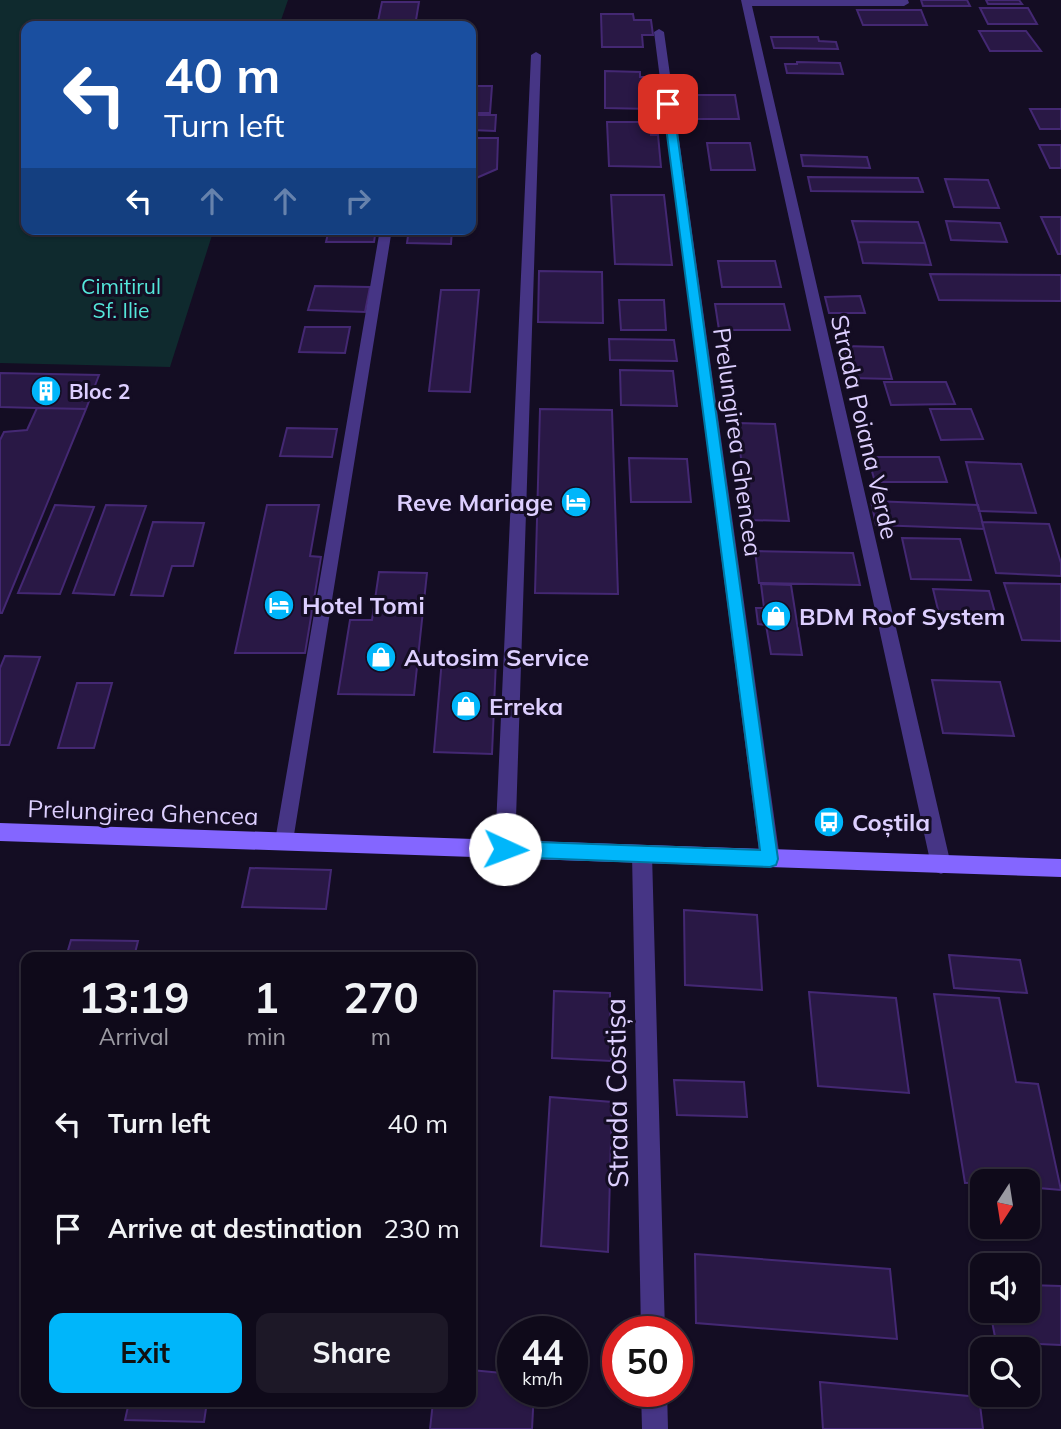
<!DOCTYPE html>
<meta charset="utf-8">
<style>
:root{--surface:#0f0a1a;--page:#1d1827;--text:#f1f3f6;--muted:#9b9aa2;--line:#2f2b39;--accent:#00b6fa}
body{margin:0;font-family:Mulish,sans-serif;background:var(--page);color:var(--text);height:100vh;display:flex;flex-direction:column;font-size:26px;white-space:nowrap}
*{box-sizing:border-box;margin:0}
p{font-size:23px;color:var(--muted)}
.icon{flex:none;width:38px;height:38px;fill:none;stroke:currentColor;stroke-width:2;stroke-linecap:round;stroke-linejoin:round}
.map{position:relative;flex:1;overflow:hidden}
.panel{position:absolute;left:21px;top:952px;width:455px;height:455px;display:flex;flex-direction:column;background:var(--surface);border-radius:14px;box-shadow:0 2px 5px #0004,0 0 0 2px var(--line)}
.panel>*{flex:none}
.top-card{position:absolute;left:21px;top:21px;width:455px;height:214px;border-radius:14px;box-shadow:0 2px 5px #0004,0 0 0 2px var(--line);background:#1a4fa0;color:#fff;overflow:hidden}
.needle{width:46px;rotate:192deg}
.tools{position:absolute;left:970px;top:1169px;display:grid;gap:14px}
.tools a{display:grid;place-items:center;width:70px;height:70px;border-radius:14px;background:var(--surface);box-shadow:0 2px 5px #0004,0 0 0 2px var(--line);font-size:35px}
.speed{position:absolute;left:497px;top:1316px;display:flex;gap:14px;font-size:35px;font-weight:700;text-align:center}
.speed>*{display:grid;place-content:center;width:91px;height:91px;border-radius:50%;background:var(--surface);box-shadow:0 2px 5px #0004,0 0 0 2px var(--line);line-height:1}
.speed small{font-size:18px;font-weight:400}
.speed .limit{border:10px solid #d22;background:#fff;color:#111}
.pin{position:absolute;display:grid;place-items:center;width:60px;height:60px;color:#fff;margin:-30px;border-radius:14px;box-shadow:0 4px 10px #0006}
.me{position:absolute;width:77px;margin:-38px;rotate:92deg;stroke-linejoin:round;filter:drop-shadow(0 0 5px #0008)}
.turn{display:flex;align-items:center;gap:24px;height:147px;padding:0 28px;font-size:32px}
.turn .icon{width:91px;height:91px;stroke-width:2.5}
.turn b{display:block;font-size:49px;line-height:60px}
.lanes{display:flex;align-items:center;height:66px;padding:0 28px;background:#0003;justify-content:center;gap:35px;direction:ltr}
.lanes .off{opacity:.35}
.eta{display:flex;justify-content:space-evenly;align-items:center;height:119px;text-align:center}
.eta b{font-size:42px;font-weight:700;line-height:49px}
.button{display:flex;gap:14px;margin-top:auto;padding:14px 28px}
.button a{flex:1;height:80px;border-radius:14px;background:var(--accent);color:#111;font-size:28px;font-weight:700;line-height:80px;text-align:center}
.button a+a{background:var(--page);color:var(--text)}
ul{padding:0;list-style:none}
li{display:flex;align-items:center;gap:21px;height:105px;padding:0 28px}
li div{flex:1}
li b{display:block;font-size:26px}
li em{font-style:normal}
.map>svg:first-child{display:block}
.green{fill:#0f2a2e}
.building{fill:#291845;stroke:#442873;stroke-width:2}
.lines{fill:none;stroke-linecap:round;stroke-linejoin:round}
.minor{fill:#463585;fill-rule:evenodd}
.secondary{fill:#8466ff;fill-rule:evenodd}
.route{fill:#00b6fa;stroke:#0076a2;stroke-width:2}
.labels{text-anchor:middle;dominant-baseline:central;stroke-width:6;stroke-linejoin:round;paint-order:stroke}
.far-park-label{font-size:21px;fill:#54e6da;stroke:#140d23}
.far-poi-label{font-size:21px;font-weight:bold;fill:#ddcfff;stroke:#140d23;text-anchor:start}
.street-label{font-size:24px;fill:#ddcfff;stroke:#140d23}
.poi-label{font-size:24px;font-weight:bold;fill:#ddcfff;stroke:#140d23;text-anchor:start}
.near-street-label{font-size:28px;fill:#ddcfff;stroke:#140d23}
</style>
<div class="map">
<svg width="1061" height="1429" viewBox="0 0 1061 1429">
<rect width="100%" height="100%" fill="#140d23"/>
<!-- green -->
<path class="green" d="M 0,0 L 288,0 L 279,26 L 26,26 L 26,229 L 214,229 L 170,367 L 0,363 Z"/>
<!-- building -->
<path class="building" d="M 921,0 L 967,0 L 970,6 L 923,6 Z
M 986,0 L 1019,0 L 1022,4 L 988,4 Z
M 382,2 L 419,2 L 415,26 L 377,26 Z
M 980,8 L 1028,8 L 1037,24 L 988,24 Z
M 857,10 L 921,10 L 927,25 L 863,25 Z
M 601,14 L 633,14 L 634,20 L 651,20 L 653,35 L 642,35 L 643,47 L 602,47 Z
M 979,31 L 1026,31 L 1041,51 L 990,51 Z
M 771,37 L 818,37 L 819,41 L 836,42 L 838,49 L 774,48 Z
M 797,62 L 840,63 L 843,74 L 787,73 L 785,64 L 797,64 Z
M 605,71 L 640,72 L 640,77 L 659,77 L 660,96 L 651,96 L 652,109 L 605,108 Z
M 471,86 L 492,86 L 490,113 L 471,113 Z
M 693,95 L 735,95 L 739,119 L 697,119 Z
M 1030,109 L 1061,109 L 1061,129 L 1040,129 Z
M 471,115 L 496,115 L 495,131 L 471,130 Z
M 607,122 L 650,122 L 651,135 L 658,135 L 661,167 L 609,166 Z
M 471,138 L 498,138 L 497,169 L 474,179 L 473,192 L 471,192 Z
M 707,143 L 750,143 L 755,170 L 711,170 Z
M 1039,145 L 1061,145 L 1061,168 L 1050,168 Z
M 801,155 L 867,157 L 870,168 L 803,166 Z
M 808,177 L 918,178 L 923,192 L 811,191 Z
M 945,179 L 988,180 L 999,208 L 954,207 Z
M 611,195 L 664,195 L 672,265 L 615,264 Z
M 1041,217 L 1061,217 L 1061,254 L 1058,254 Z
M 852,221 L 918,222 L 925,243 L 858,242 Z
M 946,221 L 1000,223 L 1007,242 L 951,240 Z
M 329,229 L 376,229 L 374,242 L 326,242 Z
M 409,229 L 452,229 L 451,244 L 407,243 Z
M 858,242 L 925,243 L 931,265 L 863,263 Z
M 718,261 L 775,261 L 781,287 L 722,287 Z
M 539,271 L 602,272 L 603,323 L 538,322 Z
M 930,274 L 1061,275 L 1061,301 L 939,300 Z
M 315,286 L 370,287 L 365,312 L 308,310 Z
M 441,290 L 479,290 L 470,392 L 429,391 Z
M 860,296 L 865,313 L 829,313 L 825,297 Z
M 619,300 L 664,300 L 666,330 L 621,330 Z
M 715,304 L 784,304 L 790,330 L 719,330 Z
M 305,327 L 350,327 L 345,353 L 299,352 Z
M 609,339 L 674,340 L 677,361 L 610,360 Z
M 844,346 L 883,347 L 892,379 L 852,378 Z
M 620,370 L 673,371 L 677,406 L 621,405 Z
M 0,373 L 99,375 L 86,409 L 37,408 L 0,407 Z
M 884,382 L 946,382 L 955,404 L 891,405 Z
M 37,408 L 86,409 L 2,613 L 0,613 L 0,440 L 4,432 L 27,430 Z
M 540,409 L 612,410 L 618,594 L 535,593 Z
M 930,409 L 971,409 L 983,439 L 941,440 Z
M 737,423 L 775,424 L 789,521 L 748,520 Z
M 287,428 L 337,429 L 332,457 L 280,456 Z
M 868,457 L 939,457 L 947,482 L 875,482 Z
M 629,458 L 687,459 L 691,502 L 631,502 Z
M 966,462 L 1021,464 L 1036,513 L 979,511 Z
M 871,501 L 978,505 L 984,529 L 876,525 Z
M 55,505 L 94,507 L 60,594 L 18,593 Z
M 106,505 L 146,506 L 114,595 L 73,593 Z
M 267,505 L 319,505 L 310,556 L 321,557 L 305,653 L 235,653 Z
M 153,522 L 204,523 L 193,566 L 172,566 L 163,596 L 131,595 Z
M 982,522 L 1049,524 L 1061,563 L 1061,576 L 996,573 Z
M 902,538 L 960,539 L 971,580 L 911,579 Z
M 755,551 L 853,553 L 860,585 L 759,583 Z
M 379,572 L 427,573 L 414,695 L 338,694 L 350,620 L 372,620 Z
M 1004,583 L 1061,584 L 1061,641 L 1022,640 Z
M 761,584 L 791,585 L 802,655 L 771,654 L 766,625 L 758,624 L 756,608 L 764,608 Z
M 933,589 L 989,591 L 997,620 L 940,618 Z
M 5,656 L 40,657 L 9,745 L 0,745 L 0,668 Z
M 442,659 L 496,660 L 492,754 L 434,752 Z
M 932,680 L 1000,682 L 1014,736 L 943,733 Z
M 77,683 L 112,683 L 94,748 L 58,748 Z
M 250,868 L 331,870 L 326,909 L 242,907 Z
M 684,910 L 757,915 L 762,990 L 685,985 Z
M 71,940 L 138,941 L 134,957 L 66,957 Z
M 949,955 L 1020,960 L 1027,993 L 954,988 Z
M 554,991 L 610,993 L 611,1061 L 552,1058 Z
M 809,992 L 896,998 L 909,1093 L 818,1086 Z
M 934,994 L 999,998 L 1016,1082 L 1038,1084 L 1061,1190 L 1027,1187 L 1027,1181 L 965,1183 Z
M 674,1080 L 744,1082 L 747,1117 L 677,1115 Z
M 550,1097 L 612,1102 L 608,1252 L 541,1246 Z
M 695,1254 L 890,1269 L 897,1339 L 696,1323 Z
M 1027,1285 L 1061,1286 L 1061,1345 L 996,1342 L 990,1311 L 1027,1311 Z
M 471,1370 L 513,1374 L 513,1391 L 534,1391 L 532,1429 L 430,1429 L 433,1402 L 471,1402 Z
M 820,1382 L 979,1397 L 983,1429 L 823,1429 Z
M 129,1402 L 207,1402 L 204,1422 L 125,1420 Z"/>
<g class="lines">
<!-- minor -->
<path class="minor" d="M 741,0 L 908,0 L 909,3 L 904,6 L 752,6 L 951,865 L 948,871 L 941,874 L 934,871 L 931,865 Z
M 659,29 L 664,32 L 780,859 L 777,865 L 770,868 L 763,865 L 760,859 L 654,32 Z
M 536,52 L 541,55 L 515,849 L 512,855 L 505,858 L 498,855 L 495,849 L 531,55 Z
M 380,229 L 392,229 L 293,841 L 291,847 L 284,850 L 277,847 L 275,841 Z
M 642,845 L 649,848 L 652,854 L 665,1332 L 641,1332 L 632,854 L 635,848 Z
M 641,1391 L 667,1391 L 668,1429 L 642,1429 Z"/>
<!-- secondary -->
<path class="secondary" d="M 0,823 L 1061,859 L 1061,877 L 0,841 Z"/>
</g>
<!-- route -->
<path class="route" d="M 668,101 L 673,104 L 778,859 L 776,865 L 770,867 L 505,857 L 499,854 L 496,849 L 499,843 L 505,841 L 760,850 L 663,104 Z"/>
<!-- icons -->
<defs>
<g id="building-disc" transform="scale(1.575)"><circle r="9.5" fill="#00b6fa" stroke="#140d23"/><path d="M-4-6H4V6H1V3H-1V6H-4ZM-2.5-4.3h1.7v1.8h-1.7ZM.8-4.3h1.7v1.8H.8ZM-2.5-1h1.7V.8h-1.7ZM.8-1h1.7V.8H.8Z" fill="#fff"/></g>
<g id="hotel-disc" transform="scale(1.575)"><circle r="9.5" fill="#00b6fa" stroke="#140d23"/><path d="M-6-4.5h1.5V1H6V5H4.5V3h-9V5H-6ZM-4 0a1.8 1.8 0 1 1 3.6 0ZM.5 0V-2.5h3Q6-2.5 6 0Z" fill="#fff"/></g>
<g id="shop-disc" transform="scale(1.575)"><circle r="9.5" fill="#00b6fa" stroke="#140d23"/><path d="M-5-2.5h2.3a2.7 3.5 0 0 1 5.4 0H5L5.5 6h-11ZM-1.5-2.5h3a1.5 2.3 0 0 0-3 0Z" fill="#fff"/></g>
<g id="bus-disc" transform="scale(1.575)"><circle r="9.5" fill="#00b6fa" stroke="#140d23"/><path d="M-5-6H5V4H4V6H2V4H-2V6H-4V4H-5ZM-3.5-4V0h7V-4ZM-3.5 1.2v1.5H-2V1.2ZM2 1.2v1.5H3.5V1.2Z" fill="#fff"/></g>
</defs>
<g fill-rule="evenodd">
<use href="#building-disc" x="46" y="391"/>
<use href="#hotel-disc" x="576" y="502"/>
<use href="#hotel-disc" x="279" y="605"/>
<use href="#shop-disc" x="776" y="616"/>
<use href="#shop-disc" x="381" y="657"/>
<use href="#shop-disc" x="466" y="706"/>
<use href="#bus-disc" x="829" y="822"/>
</g>
<g class="labels">
<!-- far-park labels -->
<g class="far-park-label">
<text x="121" y="286">Cimitirul<tspan x="121" dy="24">Sf. Ilie</tspan></text>
</g>
<!-- far-poi labels -->
<g class="far-poi-label">
<text x="69" y="391">Bloc 2</text>
</g>
<!-- street labels -->
<g class="street-label">
<text transform="translate(865 427) rotate(77)">Strada Poiana Verde</text>
<text transform="translate(738 442) rotate(82)">Prelungirea Ghencea</text>
<text transform="translate(143 812) rotate(2)">Prelungirea Ghencea</text>
</g>
<!-- poi labels -->
<g class="poi-label">
<text x="553" y="502" text-anchor="end">Reve Mariage</text>
<text x="302" y="605">Hotel Tomi</text>
<text x="799" y="616">BDM Roof System</text>
<text x="404" y="657">Autosim Service</text>
<text x="489" y="706">Erreka</text>
<text x="852" y="822">Coștila</text>
</g>
<!-- near-street labels -->
<g class="near-street-label">
<text transform="translate(616 1093) rotate(-91)">Strada Costișa</text>
</g>
</g>
</svg>
<div class="tools">
<a><svg class="needle" viewBox="-14 -14 28 28"><path d="M0-13l5 13h-10z" fill="#e53935"/><path d="M0 13l5-13h-10z" fill="#9b9aa2"/></svg></a>
<a><svg class="icon" aria-label="sound" viewBox="0 0 24 24"><path d="M4 9h4l5-4v14l-5-4H4zM17 9q2 3 0 6"/></svg></a>
<a><svg class="icon" aria-label="search" viewBox="0 0 24 24"><circle cx="10" cy="10" r="6"/><path d="M15 15l6 6"/></svg></a>
</div>
<div class="speed"><div>44<small>km/h</small></div><div class="limit">50</div></div>
<div class="pin" style="left:668px;top:104px;background:#d93025"><svg class="icon" aria-label="arrive" viewBox="0 0 24 24"><path d="M6 21V4h12l-3 4 3 4H6"/></svg></div>
<svg class="me" style="left:505px;top:849px" viewBox="-20 -20 40 40"><circle r="19" fill="#fff"/><path d="M0-13L10 11 0 6-10 11z" fill="#00b6fa"/></svg>
<div class="top-card">
<div class="turn"><svg class="icon" aria-label="left" viewBox="0 0 24 24"><path d="M17 20v-9H6M10 6l-5 5 5 5"/></svg><div><b>40 m</b>Turn left</div></div>
<div class="lanes"><svg class="icon" aria-label="left" viewBox="0 0 24 24"><path d="M17 20v-9H6M10 6l-5 5 5 5"/></svg><svg class="icon off" aria-label="ahead" viewBox="0 0 24 24"><path d="M12 20V5M6 11l6-6 6 6"/></svg><svg class="icon off" aria-label="ahead" viewBox="0 0 24 24"><path d="M12 20V5M6 11l6-6 6 6"/></svg><svg class="icon off" aria-label="right" viewBox="0 0 24 24"><path d="M7 20v-9h11M14 6l5 5-5 5"/></svg></div>
</div>
<section class="panel">
<div class="eta">
<div><b>13:19</b><p>Arrival</p></div>
<div><b>1</b><p>min</p></div>
<div><b>270</b><p>m</p></div>
</div>
<ul>
<li><svg class="icon" aria-label="left" viewBox="0 0 24 24"><path d="M17 20v-9H6M10 6l-5 5 5 5"/></svg><div><b>Turn left</b></div><em>40 m</em></li>
<li><svg class="icon" aria-label="arrive" viewBox="0 0 24 24"><path d="M6 21V4h12l-3 4 3 4H6"/></svg><div><b>Arrive at destination</b></div><em>230 m</em></li>
</ul>
<div class="button"><a>Exit</a><a>Share</a></div>
</section>
</div>
